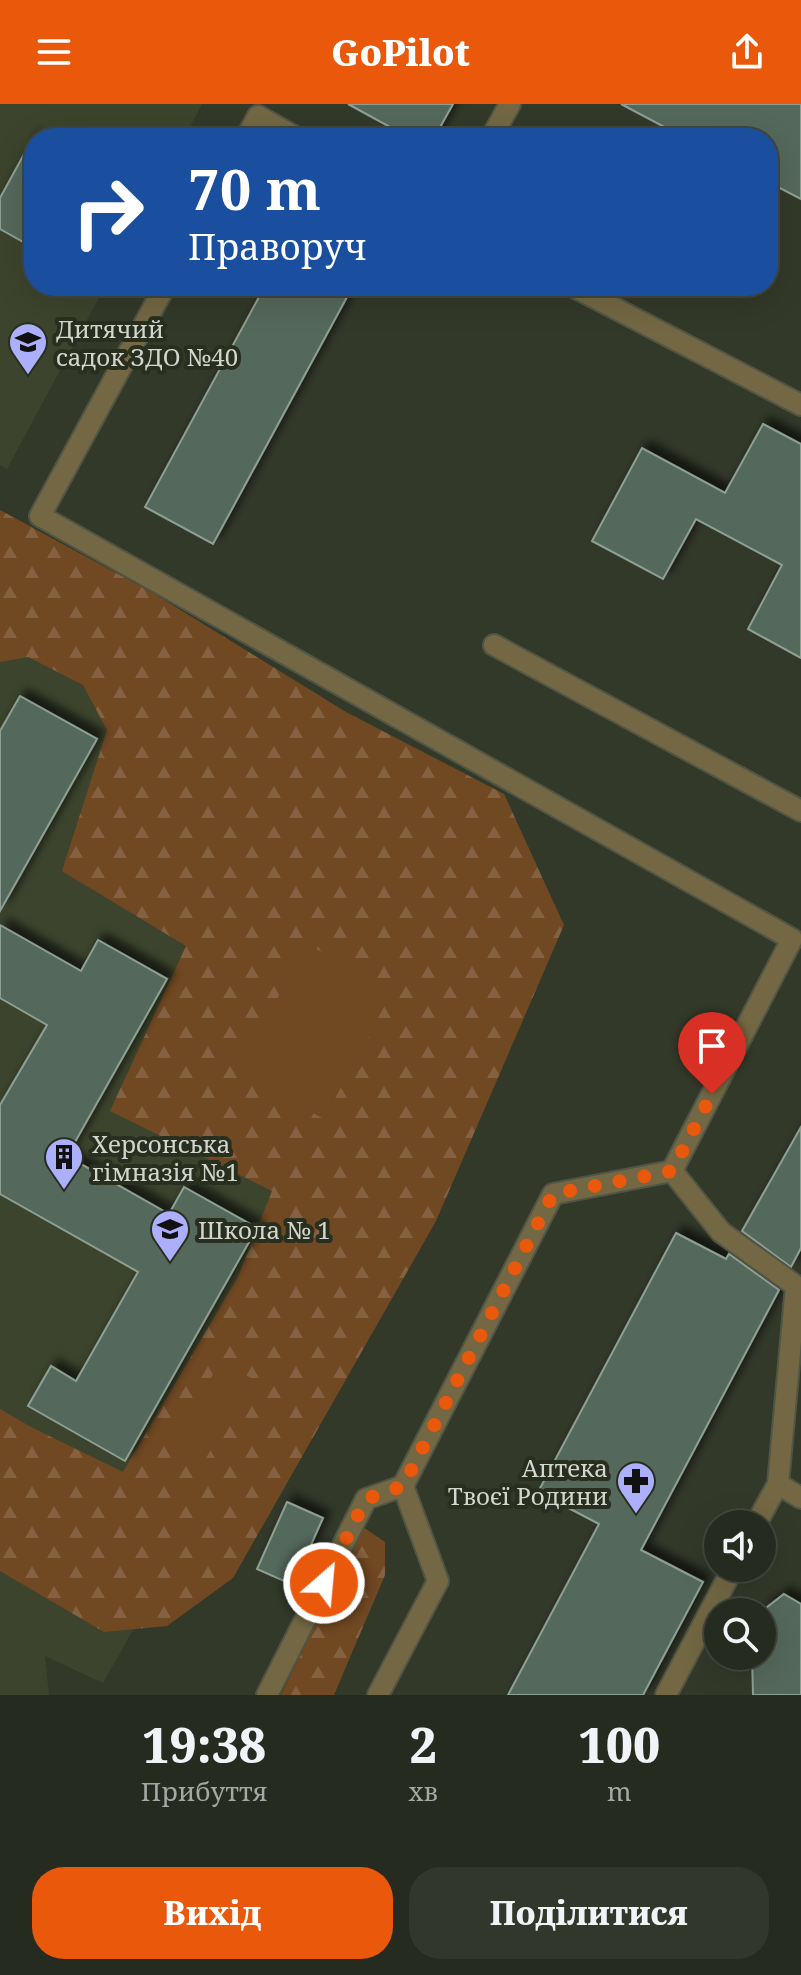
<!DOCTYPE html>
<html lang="uk">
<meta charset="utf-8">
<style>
:root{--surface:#262b1f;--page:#32372c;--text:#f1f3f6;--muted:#a4a7a4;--line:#42473d;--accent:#ea580c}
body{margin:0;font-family:"Noto Serif",serif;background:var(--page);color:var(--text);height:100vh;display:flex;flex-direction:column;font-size:30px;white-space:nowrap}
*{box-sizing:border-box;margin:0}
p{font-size:26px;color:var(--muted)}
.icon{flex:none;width:44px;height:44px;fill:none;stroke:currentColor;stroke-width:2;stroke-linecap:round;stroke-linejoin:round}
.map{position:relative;height:1591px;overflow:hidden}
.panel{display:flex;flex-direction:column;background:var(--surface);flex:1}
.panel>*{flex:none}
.guide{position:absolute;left:24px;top:24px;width:754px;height:168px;border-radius:32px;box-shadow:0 8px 32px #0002,0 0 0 2px var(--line);background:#1a4fa0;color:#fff;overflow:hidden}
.controls{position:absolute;left:704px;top:1406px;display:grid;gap:16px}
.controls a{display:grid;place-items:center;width:72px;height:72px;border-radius:50%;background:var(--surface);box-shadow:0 8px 32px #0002,0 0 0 2px var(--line);font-size:40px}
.pin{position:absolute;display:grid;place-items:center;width:68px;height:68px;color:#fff;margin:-82px -34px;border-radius:50% 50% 50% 0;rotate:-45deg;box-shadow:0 0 8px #0007}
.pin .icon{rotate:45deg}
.me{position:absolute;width:88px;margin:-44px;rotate:27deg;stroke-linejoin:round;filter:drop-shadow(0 0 6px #0008)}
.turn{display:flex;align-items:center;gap:28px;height:168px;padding:0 32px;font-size:36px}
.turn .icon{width:104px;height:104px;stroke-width:2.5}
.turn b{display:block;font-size:56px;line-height:68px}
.eta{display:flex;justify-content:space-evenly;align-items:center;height:136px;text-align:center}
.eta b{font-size:48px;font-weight:800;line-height:56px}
.button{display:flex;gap:16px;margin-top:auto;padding:16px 32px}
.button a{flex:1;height:92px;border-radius:32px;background:var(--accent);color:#fff;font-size:32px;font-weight:800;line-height:92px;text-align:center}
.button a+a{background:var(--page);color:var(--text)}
header{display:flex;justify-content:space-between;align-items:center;height:104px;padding:0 32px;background:var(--accent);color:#fff;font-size:36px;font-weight:800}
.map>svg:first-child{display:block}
.built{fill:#3c442d}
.forest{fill:url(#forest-firs)}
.pitch{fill:#704822}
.building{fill:#55675c;stroke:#8da093;stroke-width:2;filter:url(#shadow)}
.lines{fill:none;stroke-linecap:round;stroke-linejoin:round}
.lane-casing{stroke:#505546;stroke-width:24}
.lane{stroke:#736843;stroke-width:20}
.route{stroke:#ea580c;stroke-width:14;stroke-dasharray:0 25.2}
.labels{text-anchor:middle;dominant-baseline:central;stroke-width:8;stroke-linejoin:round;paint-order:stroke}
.poi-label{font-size:24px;fill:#d2d6cc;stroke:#292f1f;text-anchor:start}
</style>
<header><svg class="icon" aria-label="menu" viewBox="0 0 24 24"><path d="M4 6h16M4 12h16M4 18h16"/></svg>GoPilot<svg class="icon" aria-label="share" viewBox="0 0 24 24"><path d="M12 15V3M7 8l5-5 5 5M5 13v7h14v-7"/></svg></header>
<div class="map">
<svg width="801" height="1591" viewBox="0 0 801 1591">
<defs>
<pattern id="forest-firs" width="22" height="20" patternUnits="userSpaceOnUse" patternTransform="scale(2)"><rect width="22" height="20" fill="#704822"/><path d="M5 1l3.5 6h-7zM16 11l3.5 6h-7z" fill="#846241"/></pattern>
<filter id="shadow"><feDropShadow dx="7" dy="-7" stdDeviation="4" flood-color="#0009"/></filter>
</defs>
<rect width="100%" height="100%" fill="#333929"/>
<!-- built -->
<path class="built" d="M 0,0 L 202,0 L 184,34 L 34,34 L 34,182 L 105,182 L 7,365 L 0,361 Z
M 0,503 L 548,790 L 103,1579 L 45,1552 L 49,1591 L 0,1591 Z"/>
<!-- forest -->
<path class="forest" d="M 0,406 L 153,489 L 346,608 L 504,690 L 564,821 L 436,1117 L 233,1474 L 167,1522 L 104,1528 L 0,1467 L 0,1305 L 31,1323 L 123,1368 L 238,1173 L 272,1087 L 110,1007 L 186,842 L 62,767 L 107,626 L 83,581 L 28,553 L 0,558 Z
M 363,1423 L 385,1438 L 385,1471 L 334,1591 L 281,1591 Z"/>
<!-- pitch -->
<path class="pitch" d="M 307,840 L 393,886 L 324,1015 L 237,969 Z
M 220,1258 L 251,1274 L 201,1363 L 170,1347 Z"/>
<!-- building -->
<path class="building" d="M 348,0 L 453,0 L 434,34 L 410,34 Z
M 621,0 L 801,0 L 801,95 L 768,78 L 768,34 L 685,34 Z
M 34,32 L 34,144 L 0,125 L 0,94 Z
M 265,182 L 353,182 L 213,440 L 145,403 Z
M 763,320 L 801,340 L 801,554 L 748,525 L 782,461 L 696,415 L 663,475 L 592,437 L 642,344 L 725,389 Z
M 20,592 L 97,635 L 0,807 L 0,627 Z
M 0,821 L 81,867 L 98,836 L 167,875 L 67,1052 L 169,1110 L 184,1083 L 257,1124 L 125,1357 L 28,1302 L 51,1262 L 76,1277 L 138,1168 L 0,1090 L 0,1001 L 47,921 L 0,894 Z
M 801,1023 L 801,1144 L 791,1163 L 742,1127 Z
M 676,1129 L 726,1155 L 729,1150 L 779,1186 L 641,1446 L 703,1478 L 643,1591 L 508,1591 L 599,1420 L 538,1388 Z
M 287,1398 L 323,1414 L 293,1481 L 257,1465 Z
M 784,1490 L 801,1500 L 801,1591 L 753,1591 L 752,1552 L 762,1552 L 762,1507 Z"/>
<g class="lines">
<!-- lane casing -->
<g class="lane-casing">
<path id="lane" d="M 246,34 L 258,12 L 297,34
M 491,34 L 510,0
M 165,182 L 40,412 L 792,835 L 672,1067 L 721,1128 L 796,1182 L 778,1380 L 801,1394
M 572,182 L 801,301
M 494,541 L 801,707
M 756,1420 L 778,1380
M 267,1591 L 366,1395 L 403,1382
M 378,1591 L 438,1477 L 403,1382 L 553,1090 L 672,1067
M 666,1591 L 733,1464"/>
</g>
<!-- lane -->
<use href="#lane" class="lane"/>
</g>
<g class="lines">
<!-- route -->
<path class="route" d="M 324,1479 L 366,1395 L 403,1382 L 553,1090 L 672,1067 L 712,990"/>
</g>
<!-- icons -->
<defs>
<g id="school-pin" transform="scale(2)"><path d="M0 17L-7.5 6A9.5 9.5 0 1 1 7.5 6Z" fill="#acaffb" stroke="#292f1f"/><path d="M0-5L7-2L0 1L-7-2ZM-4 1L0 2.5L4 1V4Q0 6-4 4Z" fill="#111"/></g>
<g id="building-pin" transform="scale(2)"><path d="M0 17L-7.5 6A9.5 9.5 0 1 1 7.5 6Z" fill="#acaffb" stroke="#292f1f"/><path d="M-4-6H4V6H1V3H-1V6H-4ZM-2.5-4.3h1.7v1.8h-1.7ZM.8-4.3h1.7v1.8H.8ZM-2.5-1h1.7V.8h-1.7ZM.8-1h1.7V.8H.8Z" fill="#111"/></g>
<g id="pharmacy-pin" transform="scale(2)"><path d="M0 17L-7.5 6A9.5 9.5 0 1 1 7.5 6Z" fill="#acaffb" stroke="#292f1f"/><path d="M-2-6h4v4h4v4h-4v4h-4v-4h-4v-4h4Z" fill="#111"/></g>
</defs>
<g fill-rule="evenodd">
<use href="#school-pin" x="28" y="238"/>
<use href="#building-pin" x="64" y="1053"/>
<use href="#school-pin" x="170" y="1125"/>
<use href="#pharmacy-pin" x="636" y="1377"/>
</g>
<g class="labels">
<!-- poi labels -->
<g class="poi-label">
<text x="56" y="224">Дитячий<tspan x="56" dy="28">садок ЗДО №40</tspan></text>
<text x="92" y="1039">Херсонська<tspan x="92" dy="28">гімназія №1</tspan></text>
<text x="198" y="1125">Школа № 1</text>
<text x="608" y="1363" text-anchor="end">Аптека<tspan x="608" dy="28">Твоєї Родини</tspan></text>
</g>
</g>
</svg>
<div class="controls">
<a><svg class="icon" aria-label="sound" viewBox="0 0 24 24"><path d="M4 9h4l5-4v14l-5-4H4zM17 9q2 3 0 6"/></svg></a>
<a><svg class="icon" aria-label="search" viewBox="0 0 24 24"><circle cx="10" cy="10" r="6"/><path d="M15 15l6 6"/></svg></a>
</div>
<div class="pin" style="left:712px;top:990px;background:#d93025"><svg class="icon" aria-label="arrive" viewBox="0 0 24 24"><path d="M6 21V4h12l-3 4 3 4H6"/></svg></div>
<svg class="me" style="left:324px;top:1479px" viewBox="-20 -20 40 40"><circle r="17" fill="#ea580c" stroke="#fff" stroke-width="3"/><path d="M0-11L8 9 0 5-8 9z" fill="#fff"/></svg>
<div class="guide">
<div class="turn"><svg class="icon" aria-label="right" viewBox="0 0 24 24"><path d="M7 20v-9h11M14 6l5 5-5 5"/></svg><div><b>70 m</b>Праворуч</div></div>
</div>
</div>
<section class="panel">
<div class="eta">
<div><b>19:38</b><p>Прибуття</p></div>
<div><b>2</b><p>хв</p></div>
<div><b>100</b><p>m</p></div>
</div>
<div class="button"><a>Вихід</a><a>Поділитися</a></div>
</section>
